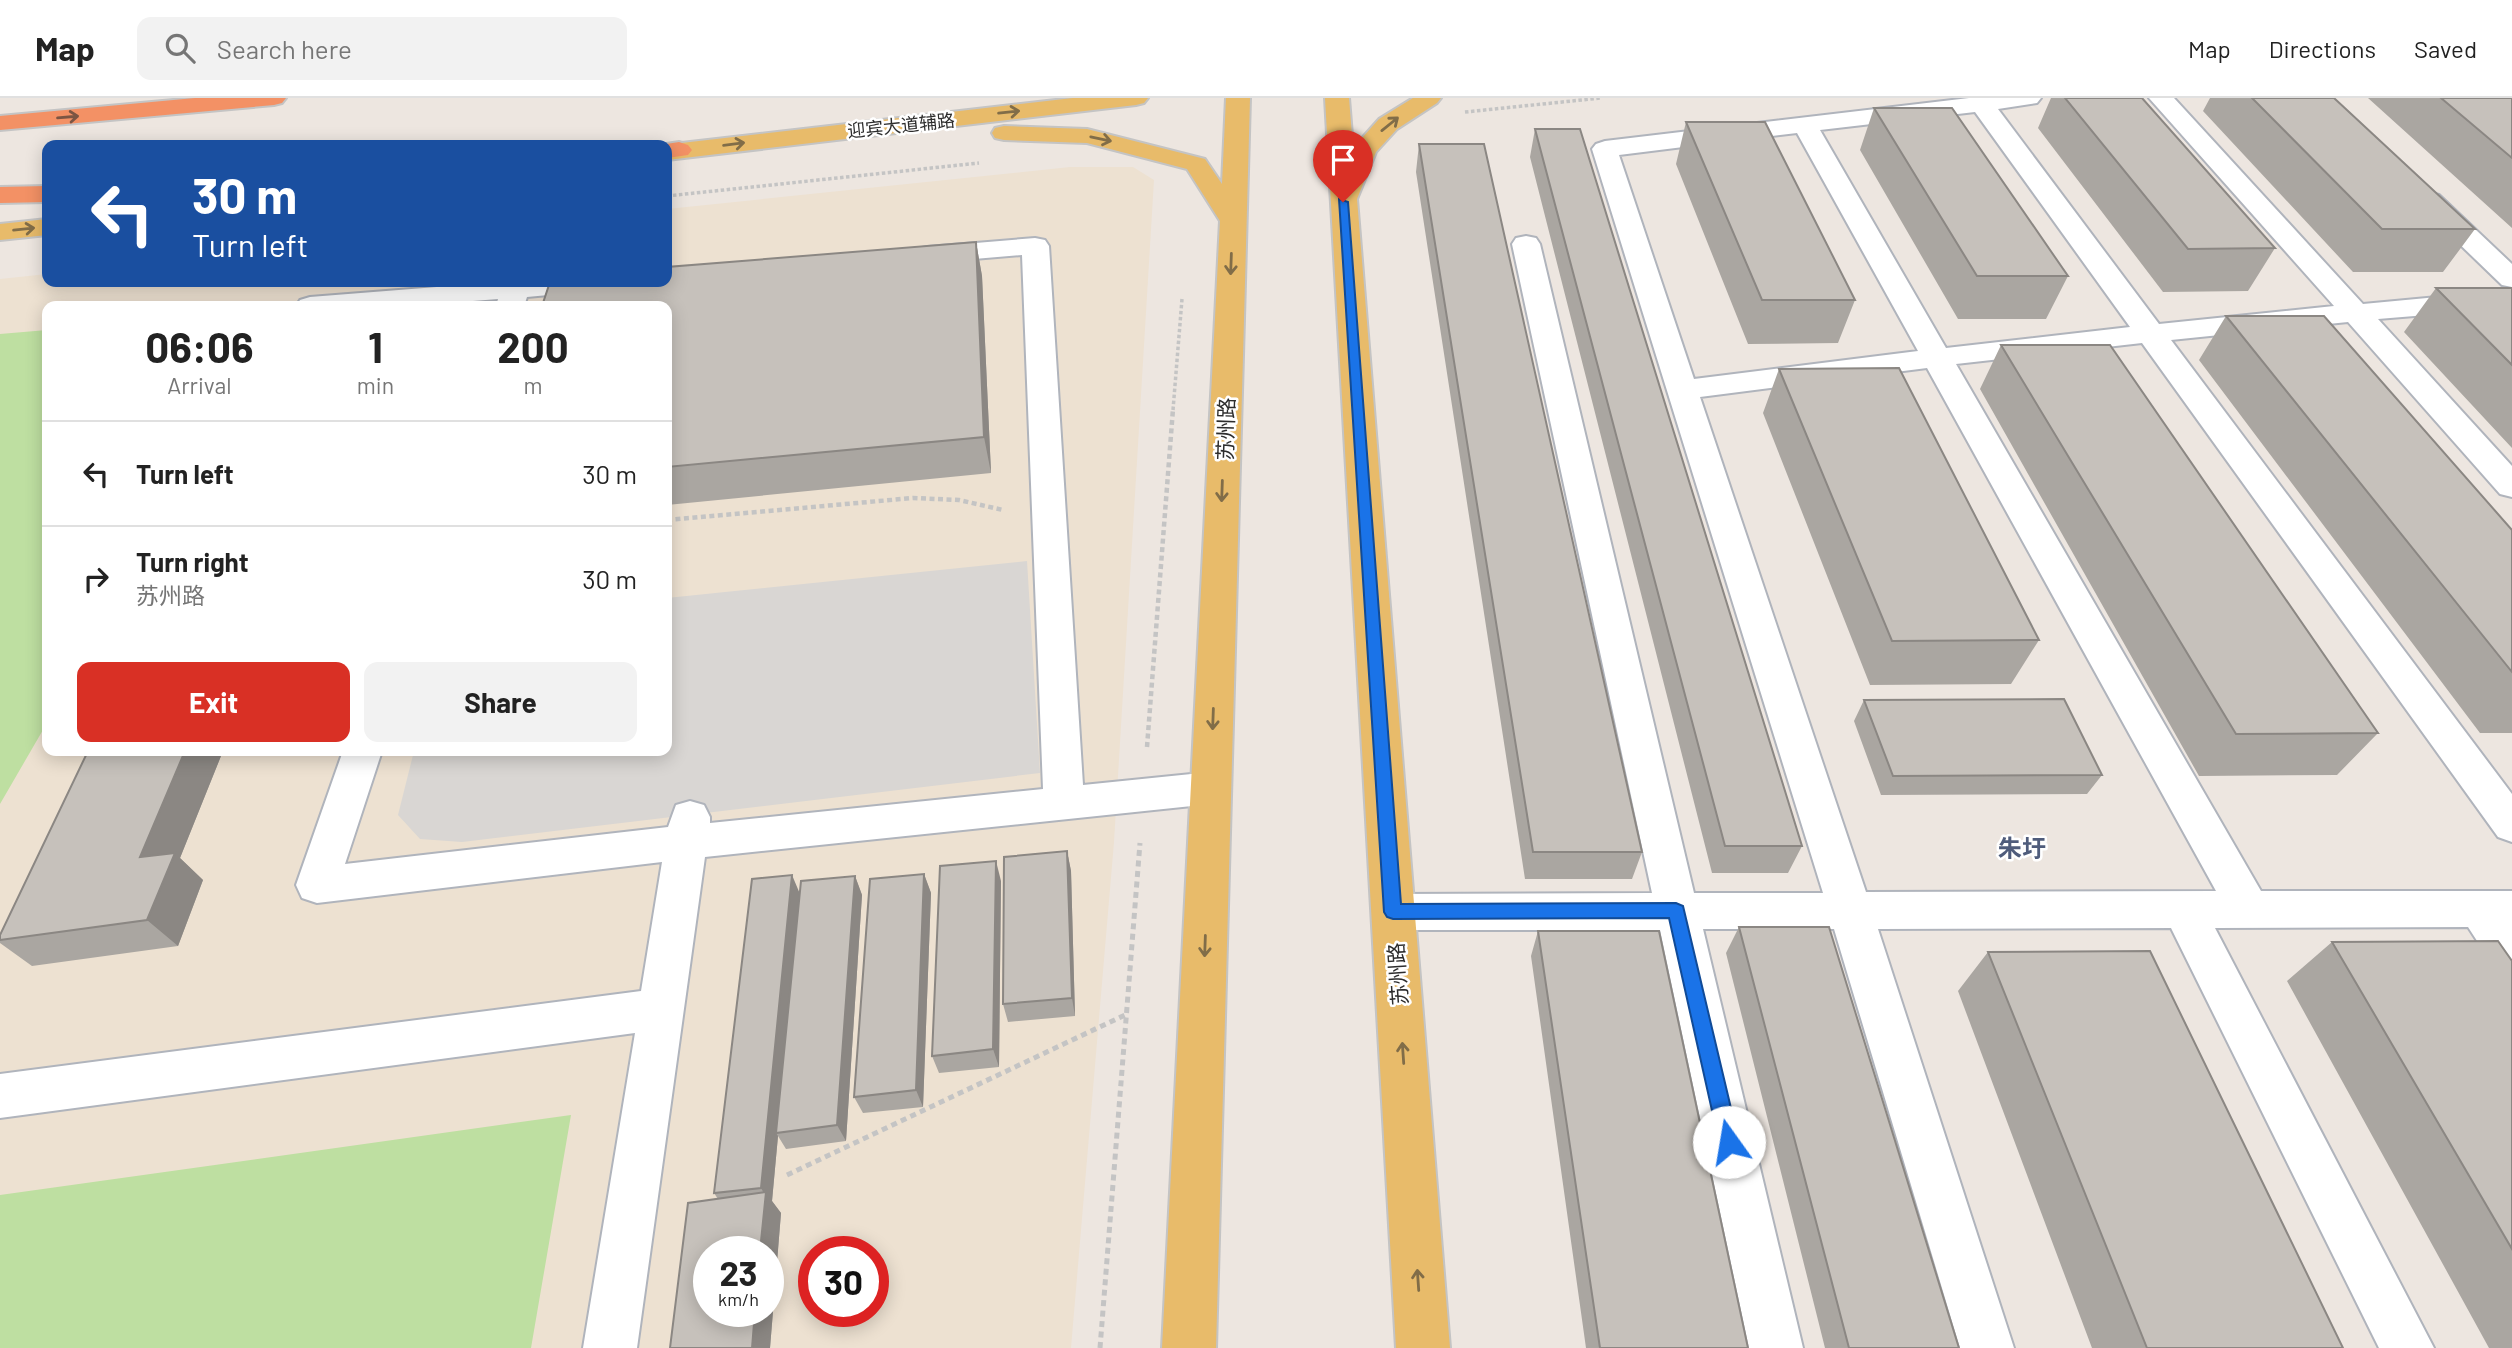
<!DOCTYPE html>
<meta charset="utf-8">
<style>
:root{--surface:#fff;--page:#f2f2f2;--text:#222;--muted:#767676;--line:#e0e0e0;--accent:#d93025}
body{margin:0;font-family:Barlow,"Noto Sans SC",sans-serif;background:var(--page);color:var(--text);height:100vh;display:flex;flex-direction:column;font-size:26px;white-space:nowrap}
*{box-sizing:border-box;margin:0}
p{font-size:23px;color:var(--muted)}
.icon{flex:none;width:38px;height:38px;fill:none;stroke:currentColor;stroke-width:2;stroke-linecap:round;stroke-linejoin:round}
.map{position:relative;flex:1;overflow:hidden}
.sheet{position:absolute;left:42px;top:203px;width:630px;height:455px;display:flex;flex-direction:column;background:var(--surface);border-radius:14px;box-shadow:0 4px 18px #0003}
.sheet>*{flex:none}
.hud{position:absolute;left:42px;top:42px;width:630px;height:147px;border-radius:14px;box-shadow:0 4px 18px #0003;background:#1a4fa0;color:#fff;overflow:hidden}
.speed{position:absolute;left:693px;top:1138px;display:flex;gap:14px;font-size:35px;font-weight:700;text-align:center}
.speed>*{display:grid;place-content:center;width:91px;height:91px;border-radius:50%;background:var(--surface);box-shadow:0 4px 18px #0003;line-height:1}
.speed small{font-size:18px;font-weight:400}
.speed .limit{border:10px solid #d22;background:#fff;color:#111}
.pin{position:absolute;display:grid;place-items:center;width:60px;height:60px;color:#fff;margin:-72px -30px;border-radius:50% 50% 50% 0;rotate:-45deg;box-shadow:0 0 7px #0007}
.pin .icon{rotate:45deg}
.me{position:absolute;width:77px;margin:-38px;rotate:347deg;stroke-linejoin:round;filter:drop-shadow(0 0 5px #0008)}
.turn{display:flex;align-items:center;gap:24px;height:147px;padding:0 35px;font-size:32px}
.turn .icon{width:91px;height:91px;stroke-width:2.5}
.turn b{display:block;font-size:49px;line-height:60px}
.eta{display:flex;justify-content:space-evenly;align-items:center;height:119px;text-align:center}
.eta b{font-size:42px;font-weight:700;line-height:49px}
.primary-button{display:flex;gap:14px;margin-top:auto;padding:14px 35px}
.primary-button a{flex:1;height:80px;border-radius:14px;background:var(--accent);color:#fff;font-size:28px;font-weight:700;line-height:80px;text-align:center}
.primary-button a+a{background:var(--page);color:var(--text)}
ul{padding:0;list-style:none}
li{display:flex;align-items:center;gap:21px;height:105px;padding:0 35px;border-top:2px solid var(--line)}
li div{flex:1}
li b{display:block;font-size:26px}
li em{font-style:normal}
header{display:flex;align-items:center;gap:42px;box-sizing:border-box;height:98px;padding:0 35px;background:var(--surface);border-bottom:2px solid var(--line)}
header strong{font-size:33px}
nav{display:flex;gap:38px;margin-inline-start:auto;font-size:24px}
.search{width:490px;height:63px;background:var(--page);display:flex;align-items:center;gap:18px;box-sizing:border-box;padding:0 24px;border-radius:14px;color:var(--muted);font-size:26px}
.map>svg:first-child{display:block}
.education{fill:#ede1d1;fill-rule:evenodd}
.green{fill:#bedfa1}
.plaza{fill:#d9d6d3}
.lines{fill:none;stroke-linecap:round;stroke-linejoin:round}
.minor-casing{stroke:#b0b4bc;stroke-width:4}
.major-casing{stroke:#c4c4c4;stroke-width:4}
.highway-casing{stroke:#c4c4c4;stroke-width:4}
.path-far2{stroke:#c4c4c4;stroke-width:3.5;stroke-dasharray:3.5 2.5;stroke-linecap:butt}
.path-far1{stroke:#c4c4c4;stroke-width:4.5;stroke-dasharray:5 3.5;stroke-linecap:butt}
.path{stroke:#c4c4c4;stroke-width:5;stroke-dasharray:6 4.5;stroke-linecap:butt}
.minor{fill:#fff;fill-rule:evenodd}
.major{fill:#e8bb6a;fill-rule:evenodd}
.highway{fill:#f39165;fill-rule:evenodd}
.wall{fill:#aaa6a1}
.shaded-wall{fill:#8b8783}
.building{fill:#c6c1bb;stroke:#8b8783;stroke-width:2}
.oneway{stroke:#816d48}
.oneway2{stroke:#7c5543}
.route{fill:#1a73e8;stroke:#114b97;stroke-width:2}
.labels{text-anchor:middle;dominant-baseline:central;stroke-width:5;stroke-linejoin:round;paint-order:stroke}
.far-street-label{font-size:18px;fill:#2d2d2d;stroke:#fff}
.street-label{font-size:21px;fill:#2d2d2d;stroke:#fff}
.quarter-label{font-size:24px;font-weight:bold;fill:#4f5c7b;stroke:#fff}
</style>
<header>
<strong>Map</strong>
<div class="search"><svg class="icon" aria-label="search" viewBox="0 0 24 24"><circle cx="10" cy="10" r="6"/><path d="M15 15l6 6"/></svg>Search here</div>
<nav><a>Map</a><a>Directions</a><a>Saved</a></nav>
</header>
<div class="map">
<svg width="2512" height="1250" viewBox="0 0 2512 1250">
<rect width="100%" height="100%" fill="#ede6e0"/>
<!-- education -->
<path class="education" d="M 1070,69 L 1133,69 L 1154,82 L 1114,744 L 1071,1250 L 0,1250 L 0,181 L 47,176 L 47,184 L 667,184 L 667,111 ZM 47,208 L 667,208 L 667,653 L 47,653 ZM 709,1153 L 768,1153 L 768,1213 L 709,1213 ZM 814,1153 L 873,1153 L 873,1213 L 814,1213 Z"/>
<!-- green -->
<path class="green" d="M 47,232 L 47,625 L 0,706 L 0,236 Z
M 571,1017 L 531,1250 L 0,1250 L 0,1097 Z"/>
<!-- plaza -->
<path class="plaza" d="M 1027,463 L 1040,675 L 462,744 L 420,741 L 398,717 L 414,653 L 667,653 L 667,500 Z"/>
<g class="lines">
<!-- minor casing -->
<g class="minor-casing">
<path id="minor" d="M 1969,0 L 2041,0 L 2037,5 L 1998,11 L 2159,226 L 2334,208 L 2149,0 L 2174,0 L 2363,206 L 2512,192 L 2512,210 L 2378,221 L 2512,368 L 2512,399 L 2500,396 L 2348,224 L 2171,242 L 2512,696 L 2512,744 L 2498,739 L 2142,245 L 1956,266 L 2261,793 L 2512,793 L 2512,877 L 2496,872 L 2468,829 L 2215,830 L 2434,1250 L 2379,1250 L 2171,830 L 1878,831 L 2014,1250 L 1960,1250 L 1834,831 L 1703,831 L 1803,1250 L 1749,1250 L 1660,832 L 1393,832 L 1378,827 L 1372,814 L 1378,801 L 1393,796 L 1652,795 L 1512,146 L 1516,140 L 1526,138 L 1536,140 L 1540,146 L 1694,795 L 1823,795 L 1592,51 L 1596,46 L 1605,43 ZM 1975,14 L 2130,229 L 1946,250 L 1820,32 ZM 1797,35 L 1918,253 L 1694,281 L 1619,57 ZM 1927,270 L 2216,793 L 1866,794 L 1700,299 Z
M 2430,95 L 2439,97 L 2512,166 L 2512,189 L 2502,187 L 2421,109 L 2417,103 L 2421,97 Z
M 1035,140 L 1045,142 L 1049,148 L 1083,687 L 1211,674 L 1225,679 L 1231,690 L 1225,701 L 1211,706 L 705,759 L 637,1250 L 583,1250 L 635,935 L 0,1020 L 0,976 L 641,893 L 662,764 L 317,805 L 302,800 L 296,787 L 343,653 L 382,653 L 345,766 L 668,729 L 676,707 L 690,703 L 704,707 L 710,719 L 710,725 L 1043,691 L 1022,157 L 927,165 L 917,163 L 913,157 L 917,151 L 927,149 Z
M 500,184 L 616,184 L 612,190 L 602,192 L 527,199 L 524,208 L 496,208 L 498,201 L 410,208 L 296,208 L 300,202 L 310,199 Z"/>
</g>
<!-- major casing -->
<g class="major-casing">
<path id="major" d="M 1073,0 L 1148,0 L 1144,5 L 1136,7 L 667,62 L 667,47 L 664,47 Z
M 1226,0 L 1250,0 L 1216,1250 L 1162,1250 L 1220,123 L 1187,71 L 1087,45 L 1004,42 L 995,40 L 992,35 L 995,30 L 1004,28 L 1087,31 L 1205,61 L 1222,86 Z
M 1325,0 L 1349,0 L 1353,50 L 1379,21 L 1413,0 L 1441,0 L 1437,5 L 1397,31 L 1376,54 L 1357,101 L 1450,1250 L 1396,1250 Z
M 47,121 L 47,137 L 0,142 L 0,126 Z"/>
</g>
<!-- highway casing -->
<g class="highway-casing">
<path id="highway" d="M 195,0 L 286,0 L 282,5 L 274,7 L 0,32 L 0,18 Z
M 679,44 L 688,47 L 692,52 L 688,57 L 667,60 L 667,47 L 660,47 Z
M 47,88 L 47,104 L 0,105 L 0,89 Z"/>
</g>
<!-- path-far2 -->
<path class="path-far2" d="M 1465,14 L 1601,0
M 667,98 L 979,65
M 1173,312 L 1182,201"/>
<!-- path-far1 -->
<path class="path-far1" d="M 667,422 L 913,400 L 959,402 L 1003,412
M 1147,649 L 1173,311"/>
<!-- path -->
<path class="path" d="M 787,1077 L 1127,916
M 1100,1250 L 1140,745"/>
<!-- minor -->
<use href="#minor" class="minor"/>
<!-- major -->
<use href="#major" class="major"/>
<!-- highway -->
<use href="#highway" class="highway"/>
</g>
<!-- wall -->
<path class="wall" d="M 2051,0 L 2142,0 L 2275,150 L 2248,193 L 2163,194 L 2038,30 Z
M 2210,0 L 2334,0 L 2475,131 L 2443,174 L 2353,174 L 2203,13 Z
M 2368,0 L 2512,0 L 2512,130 Z
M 1874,10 L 2068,178 L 2046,221 L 1958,221 L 1860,52 Z
M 1686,24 L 1855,202 L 1838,245 L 1748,246 L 1676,66 Z
M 1535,31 L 1802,748 L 1788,775 L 1712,775 L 1530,59 Z
M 1419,46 L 1642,754 L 1632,781 L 1525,781 L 1416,74 Z
M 976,144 L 982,178 L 991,375 L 667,407 L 667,208 Z
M 2436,190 L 2512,190 L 2512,350 L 2404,234 Z
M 2226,218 L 2512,432 L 2512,635 L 2480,635 L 2199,262 Z
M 2001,247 L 2378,635 L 2337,677 L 2199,678 L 1980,291 Z
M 1779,271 L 2039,542 L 2011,586 L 1870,587 L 1763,315 Z
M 1864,602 L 2102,677 L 2087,696 L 1881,697 L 1854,623 Z
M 88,653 L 223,653 L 180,760 L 203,782 L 178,848 L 32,868 L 0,845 L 0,837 Z
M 1067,753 L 1071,773 L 1075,918 L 1008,924 L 1003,906 Z
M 924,776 L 931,795 L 923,1009 L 863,1015 L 854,999 Z
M 855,778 L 862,797 L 846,1043 L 786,1051 L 778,1038 L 772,1103 L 781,1115 L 770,1250 L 670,1250 L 718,1101 L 714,1095 L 800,795 Z
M 1001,783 L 999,969 L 939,975 L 932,958 Z
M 1739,829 L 1959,1250 L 1825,1250 L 1726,855 Z
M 1538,833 L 1748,1250 L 1586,1250 L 1531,858 Z
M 2332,844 L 2512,863 L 2512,1250 L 2489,1250 L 2287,883 Z
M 1988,854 L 2343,1250 L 2092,1250 L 1958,893 Z"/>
<!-- shaded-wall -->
<path class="shaded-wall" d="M 976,144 L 982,178 L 991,375 L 984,339 Z
M 185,653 L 223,653 L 180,760 L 203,782 L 178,848 L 147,822 L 140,759 Z
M 1067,753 L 1071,773 L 1075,918 L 1072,900 Z
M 996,763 L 1001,783 L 999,969 L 993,951 Z
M 924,776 L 931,795 L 923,1009 L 916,992 Z
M 792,777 L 800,796 L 776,1035 L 778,1038 L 772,1103 L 781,1115 L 770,1250 L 752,1250 L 755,1213 L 768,1213 L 768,1153 L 760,1153 L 765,1097 L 761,1090 Z
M 855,778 L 862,797 L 846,1043 L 837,1027 Z"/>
<!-- building -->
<path class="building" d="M 2065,0 L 2142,0 L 2275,150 L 2188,151 Z
M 2252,0 L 2334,0 L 2475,131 L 2382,131 Z
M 2441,0 L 2512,0 L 2512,60 Z
M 1874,10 L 1952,10 L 2068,178 L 1977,178 Z
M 1686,24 L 1765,24 L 1855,202 L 1762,202 Z
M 1535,31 L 1580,31 L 1802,748 L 1725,748 Z
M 1419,46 L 1484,46 L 1642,754 L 1533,754 Z
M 976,144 L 984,339 L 667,369 L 667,208 L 542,208 L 550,184 L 667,184 L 667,169 Z
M 2436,190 L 2512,190 L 2512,267 Z
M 2226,218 L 2324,218 L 2512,432 L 2512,574 Z
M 2001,247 L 2110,247 L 2378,635 L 2236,636 Z
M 1899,270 L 2039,542 L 1892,543 L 1779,271 Z
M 2064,601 L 2102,677 L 1893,678 L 1864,602 Z
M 88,653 L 185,653 L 140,759 L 175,755 L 147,822 L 0,842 L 0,837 Z
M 1067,753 L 1072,900 L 1003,906 L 1004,759 Z
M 996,763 L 993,951 L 932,958 L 940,768 Z
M 924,776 L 916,992 L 854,999 L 870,781 Z
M 792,777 L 761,1090 L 714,1095 L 752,781 Z
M 855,778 L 837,1027 L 776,1035 L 801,783 Z
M 1739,829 L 1829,829 L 1959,1250 L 1849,1250 Z
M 1538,833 L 1659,833 L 1748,1250 L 1600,1250 Z
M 2498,843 L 2512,863 L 2512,1151 L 2332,844 Z
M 2150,853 L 2343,1250 L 2147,1250 L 1988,854 Z
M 766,1094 L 760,1153 L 709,1153 L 709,1213 L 755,1213 L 752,1250 L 670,1250 L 688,1105 Z"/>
<!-- one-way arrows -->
<defs><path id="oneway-shaft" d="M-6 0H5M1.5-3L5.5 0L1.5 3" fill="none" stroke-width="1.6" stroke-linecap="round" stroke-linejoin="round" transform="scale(1.75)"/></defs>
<g class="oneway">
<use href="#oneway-shaft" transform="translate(1009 14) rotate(-6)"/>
<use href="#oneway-shaft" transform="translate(1390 26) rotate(-39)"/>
<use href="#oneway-shaft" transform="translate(1101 41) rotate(12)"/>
<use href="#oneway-shaft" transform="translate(734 46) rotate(-7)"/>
<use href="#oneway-shaft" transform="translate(24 131) rotate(-6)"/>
<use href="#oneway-shaft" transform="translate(1231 166) rotate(92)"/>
<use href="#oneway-shaft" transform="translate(1222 393) rotate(92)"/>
<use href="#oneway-shaft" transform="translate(1213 621) rotate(92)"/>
<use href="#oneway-shaft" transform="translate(1205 848) rotate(92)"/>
<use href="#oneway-shaft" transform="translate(1403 955) rotate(-94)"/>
<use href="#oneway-shaft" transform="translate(1418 1182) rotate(-94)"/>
</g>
<use class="oneway2" href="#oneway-shaft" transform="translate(68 19) rotate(-5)"/>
<!-- route -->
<path class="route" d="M 1339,101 L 1348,104 L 1401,806 L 1676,805 L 1683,808 L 1739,1044 L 1736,1051 L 1729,1054 L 1722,1051 L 1719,1044 L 1669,820 L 1393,821 L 1387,819 L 1384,814 Z"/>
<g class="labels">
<!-- far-street labels -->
<g class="far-street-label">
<text transform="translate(901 27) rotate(-6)">迎宾大道辅路</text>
</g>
<!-- street labels -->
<g class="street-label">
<text transform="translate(1225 331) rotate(-88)">苏州路</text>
<text transform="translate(1397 876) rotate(-94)">苏州路</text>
</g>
<!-- quarter labels -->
<g class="quarter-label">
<text x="2022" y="749">朱圩</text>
</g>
</g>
</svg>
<div class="speed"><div>23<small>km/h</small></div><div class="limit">30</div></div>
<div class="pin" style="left:1343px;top:104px;background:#d93025"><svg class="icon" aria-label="arrive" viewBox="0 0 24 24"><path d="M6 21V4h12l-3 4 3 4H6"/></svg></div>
<svg class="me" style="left:1729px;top:1044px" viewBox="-20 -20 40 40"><circle r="19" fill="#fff"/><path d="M0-13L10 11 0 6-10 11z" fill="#1a73e8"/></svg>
<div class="hud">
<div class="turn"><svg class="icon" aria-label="left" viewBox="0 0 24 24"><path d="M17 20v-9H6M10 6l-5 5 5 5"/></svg><div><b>30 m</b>Turn left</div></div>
</div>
<section class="sheet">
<div class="eta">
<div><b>06:06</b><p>Arrival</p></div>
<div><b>1</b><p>min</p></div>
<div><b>200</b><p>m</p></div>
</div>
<ul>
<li><svg class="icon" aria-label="left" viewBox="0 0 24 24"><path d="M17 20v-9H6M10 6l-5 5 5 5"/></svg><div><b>Turn left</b></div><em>30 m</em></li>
<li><svg class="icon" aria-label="right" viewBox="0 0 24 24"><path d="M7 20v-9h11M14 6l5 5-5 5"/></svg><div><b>Turn right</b><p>苏州路</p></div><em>30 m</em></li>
</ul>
<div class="primary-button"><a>Exit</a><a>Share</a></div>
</section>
</div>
